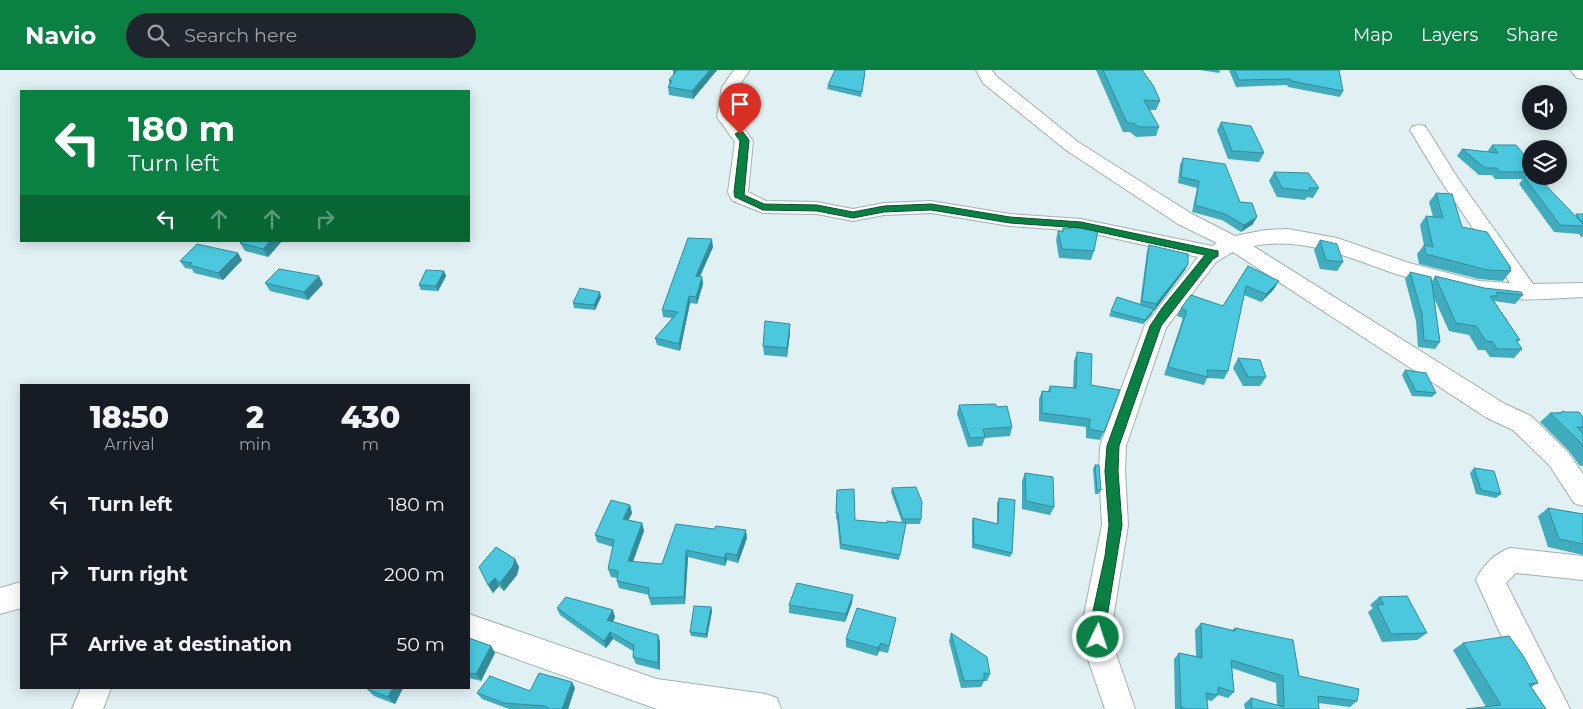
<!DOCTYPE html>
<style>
:root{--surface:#171b24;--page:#20242c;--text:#f1f3f6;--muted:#9ea1a6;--accent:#0b8043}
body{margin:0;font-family:Montserrat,sans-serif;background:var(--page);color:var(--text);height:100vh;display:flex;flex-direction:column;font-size:19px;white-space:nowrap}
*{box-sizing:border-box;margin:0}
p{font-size:16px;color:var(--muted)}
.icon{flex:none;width:28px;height:28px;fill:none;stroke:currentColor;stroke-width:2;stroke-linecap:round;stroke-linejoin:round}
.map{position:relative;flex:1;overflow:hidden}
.drawer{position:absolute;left:20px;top:314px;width:450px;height:305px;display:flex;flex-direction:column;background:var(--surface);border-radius:0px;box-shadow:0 2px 12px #0003}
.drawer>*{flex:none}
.banner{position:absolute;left:20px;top:20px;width:450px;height:152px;border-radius:0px;box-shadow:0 2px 12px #0003;background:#0b8043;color:#fff;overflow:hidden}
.controls{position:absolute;left:1522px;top:15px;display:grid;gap:10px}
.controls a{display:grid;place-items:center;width:45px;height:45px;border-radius:50%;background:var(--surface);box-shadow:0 2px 12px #0003;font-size:25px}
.pin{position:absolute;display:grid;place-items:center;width:42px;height:42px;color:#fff;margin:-51px -21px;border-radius:50% 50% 50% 0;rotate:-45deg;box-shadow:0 0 5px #0007}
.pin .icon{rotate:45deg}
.me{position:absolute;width:55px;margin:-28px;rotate:4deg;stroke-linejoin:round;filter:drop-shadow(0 0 4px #0008)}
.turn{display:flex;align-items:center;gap:18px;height:105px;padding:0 25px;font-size:22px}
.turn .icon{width:65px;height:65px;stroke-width:2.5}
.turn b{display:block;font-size:35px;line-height:42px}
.lanes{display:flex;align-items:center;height:48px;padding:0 25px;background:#0003;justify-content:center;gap:25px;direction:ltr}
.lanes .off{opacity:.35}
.eta{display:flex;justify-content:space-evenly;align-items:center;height:85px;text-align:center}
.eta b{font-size:30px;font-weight:800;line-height:35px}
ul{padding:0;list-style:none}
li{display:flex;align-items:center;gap:15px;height:70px;padding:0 25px}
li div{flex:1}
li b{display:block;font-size:19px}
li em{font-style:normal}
header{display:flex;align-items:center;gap:30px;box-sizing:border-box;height:70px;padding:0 25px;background:var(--accent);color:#fff}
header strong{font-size:24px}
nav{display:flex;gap:28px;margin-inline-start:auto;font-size:18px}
.search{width:350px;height:45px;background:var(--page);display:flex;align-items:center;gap:12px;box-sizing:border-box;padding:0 18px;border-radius:28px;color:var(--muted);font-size:19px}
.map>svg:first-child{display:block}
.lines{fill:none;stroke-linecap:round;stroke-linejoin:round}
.minor-casing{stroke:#a2b0b3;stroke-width:2}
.minor{fill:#fff;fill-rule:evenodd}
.wall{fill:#40acbe}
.shaded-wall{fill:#348c9b}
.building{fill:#4bc8dd;stroke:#348c9b}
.route{fill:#0b8043;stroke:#07532c}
</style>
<header>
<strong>Navio</strong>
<div class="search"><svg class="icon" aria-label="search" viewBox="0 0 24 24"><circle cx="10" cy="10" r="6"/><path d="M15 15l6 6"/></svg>Search here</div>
<nav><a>Map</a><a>Layers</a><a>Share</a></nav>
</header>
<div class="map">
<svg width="1583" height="639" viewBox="0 0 1583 639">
<rect width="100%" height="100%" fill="#e1f0f3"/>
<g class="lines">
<!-- minor casing -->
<g class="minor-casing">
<path id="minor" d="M 734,0 L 750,0 L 738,17 L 735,47 L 753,71 L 748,122 L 766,131 L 817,132 L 853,139 L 884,133 L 931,131 L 1010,144 L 1081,149 L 1212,176 L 1217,173 L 1178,154 L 1066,80 L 983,13 L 976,0 L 992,0 L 996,6 L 1078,72 L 1192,144 L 1235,166 L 1265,160 L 1288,159 L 1337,168 L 1409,193 L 1479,211 L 1510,213 L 1439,108 L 1410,60 L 1413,56 L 1419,55 L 1425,56 L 1457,107 L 1533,214 L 1583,213 L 1583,227 C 1548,229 1511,232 1477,225 C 1450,219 1422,212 1396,204 C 1349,188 1304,166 1253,176 L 1505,334 L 1531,346 L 1568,382 L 1583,404 L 1583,436 L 1574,433 L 1550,396 L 1513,360 L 1487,348 L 1233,182 L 1216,192 L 1166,258 L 1126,376 L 1125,401 L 1128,455 L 1112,555 L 1114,578 L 1135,639 L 1105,639 L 1084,578 L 1082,555 L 1102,455 L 1099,401 L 1100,376 L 1145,255 L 1198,187 L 1081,161 L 1010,156 L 931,143 L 884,145 L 853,151 L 817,144 L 763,143 L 733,131 L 730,127 L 728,122 L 735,72 L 717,47 L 722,17 Z
M 1570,0 L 1583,0 L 1583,9 L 1577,8 Z
M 1510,478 L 1583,486 L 1583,510 L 1516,503 L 1506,513 L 1570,639 L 1538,639 L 1505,574 L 1476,510 C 1482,496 1495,483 1510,478 Z
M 21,512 L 21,538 L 0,544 L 0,518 Z
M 469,544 L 657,609 L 766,624 L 777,628 L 781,639 L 657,639 L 469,572 Z
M 81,618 L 111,618 L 103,639 L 72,639 Z"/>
</g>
<!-- minor -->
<use href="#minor" class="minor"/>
</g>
<!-- wall -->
<path class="wall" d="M 673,0 L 717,0 L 693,29 L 669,25 L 668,17 L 669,15 L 669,10 L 673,5 Z
M 1096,0 L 1142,0 L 1160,31 L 1156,40 L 1149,40 L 1159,57 L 1156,66 L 1136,67 L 1130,62 L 1123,62 Z
M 1200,0 L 1220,0 L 1219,3 Z
M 1229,0 L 1339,0 L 1343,21 L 1340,27 L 1288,17 L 1287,15 L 1236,17 Z
M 865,5 L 861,27 L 827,19 L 828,15 Z
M 1221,52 L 1264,83 L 1259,92 L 1228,89 L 1217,60 Z
M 1492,75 L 1531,93 L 1531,106 L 1575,146 L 1576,144 L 1583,144 L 1583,167 L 1581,167 L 1579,164 L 1554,162 L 1519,114 L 1523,109 L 1495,109 L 1492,105 L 1479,105 L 1457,86 L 1462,79 L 1487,82 Z
M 1183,88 L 1240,132 L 1253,154 L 1241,162 L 1222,150 L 1192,142 L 1197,118 L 1178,113 L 1180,95 Z
M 1274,102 L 1319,118 L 1313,128 L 1307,127 L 1305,130 L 1277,127 L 1269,111 Z
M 1436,123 L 1462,157 L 1511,198 L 1510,200 L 1511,201 L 1503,211 L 1479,209 L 1419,194 L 1417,184 L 1424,175 L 1420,155 L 1426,146 L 1433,147 L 1429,132 Z
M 1070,156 L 1094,181 L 1091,190 L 1059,188 L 1056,170 L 1058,161 L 1062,162 L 1063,158 L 1069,159 Z
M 1320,170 L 1343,192 L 1337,201 L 1320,199 L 1314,180 Z
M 242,171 L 282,171 L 268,187 L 245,181 L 240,173 Z
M 1149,175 L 1188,194 L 1185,200 L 1154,241 L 1153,241 L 1143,254 L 1109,246 L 1117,227 L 1140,234 L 1147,181 Z
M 713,177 L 700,207 L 702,207 L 703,214 L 697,234 L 690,233 L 680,281 L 657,275 L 655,268 L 672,248 L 663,247 L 662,240 Z
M 242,190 L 223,210 L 194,203 L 192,199 L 185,198 L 180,191 Z
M 1248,196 L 1274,219 L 1261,232 L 1244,225 L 1228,301 L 1224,309 L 1207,308 L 1204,315 L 1164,305 L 1183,248 L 1177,246 L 1181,238 L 1223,236 Z
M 444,201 L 446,206 L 438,221 L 421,220 L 419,215 Z
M 1410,202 L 1432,211 L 1435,206 L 1484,218 L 1523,225 L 1515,234 L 1494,231 L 1520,270 L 1517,272 L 1522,279 L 1514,288 L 1490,287 L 1485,280 L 1478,280 L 1469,265 L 1449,261 L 1434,228 L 1440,272 L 1435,279 L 1418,277 L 1416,251 L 1405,209 Z
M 265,213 L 323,214 L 308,230 L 270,221 Z
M 601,227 L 595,240 L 574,238 L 573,233 Z
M 790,263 L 787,287 L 764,285 L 763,276 Z
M 1077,282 L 1091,315 L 1104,362 L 1100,370 L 1086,368 L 1086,357 L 1039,351 L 1039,329 L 1042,321 L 1048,321 L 1050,316 L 1073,318 L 1074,291 Z
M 1238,288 L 1266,307 L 1260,316 L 1243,316 L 1233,298 Z
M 1405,300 L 1436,323 L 1432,327 L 1412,326 L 1402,305 Z
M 959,335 L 997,337 L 1012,357 L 1010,366 L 985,368 L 982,376 L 968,377 L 957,344 Z
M 1565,342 L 1583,347 L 1583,396 L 1580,396 L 1569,381 L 1540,352 L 1550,343 Z
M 1095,395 L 1101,420 L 1098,424 L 1095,424 L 1093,399 Z
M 1474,398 L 1501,424 L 1496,428 L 1476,424 L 1470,403 Z
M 1025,403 L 1054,437 L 1050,445 L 1022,439 L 1022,411 Z
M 892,418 L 921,449 L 920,454 L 906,454 L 899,490 L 840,479 L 837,449 L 836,449 L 837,420 L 855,450 L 887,453 L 902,452 L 891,422 Z
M 999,428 L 1012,483 L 1010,487 L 972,478 L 972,453 L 973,448 L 997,454 L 997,433 Z
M 630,435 L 632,443 L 628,450 L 642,453 L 644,461 L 633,492 L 662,494 L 676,454 L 747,468 L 738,493 L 727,490 L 725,496 L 688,487 L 685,534 L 651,535 L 649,528 L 649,525 L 619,518 L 617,511 L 617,508 L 611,507 L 608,499 L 613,477 L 597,472 L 595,465 Z
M 1548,438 L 1583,444 L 1583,485 L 1548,477 L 1538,446 Z
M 515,489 L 519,497 L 517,505 L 504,521 L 499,516 L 493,523 L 488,515 Z
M 1379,527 L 1427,563 L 1417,570 L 1382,572 L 1368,542 L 1373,538 L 1370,535 Z
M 852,533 L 845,552 L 789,543 L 789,535 Z
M 711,537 L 712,541 L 707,568 L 691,566 L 690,562 Z
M 557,538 L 615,547 L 613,552 L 658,565 L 660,572 L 660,600 L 636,594 L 633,587 L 633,581 L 613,569 L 606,578 L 560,545 Z
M 896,548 L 888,583 L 879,581 L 877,586 L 846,577 L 846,569 Z
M 1201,553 L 1232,560 L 1235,558 L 1299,606 L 1357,631 L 1350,637 L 1318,633 L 1319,639 L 1245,639 L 1244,634 L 1251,628 L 1277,635 L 1276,613 L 1232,598 L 1234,622 L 1228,628 L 1218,625 L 1212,631 L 1207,630 L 1208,639 L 1175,639 L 1174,589 L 1179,583 L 1196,586 L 1195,560 Z
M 951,563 L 990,604 L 987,611 L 984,611 L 981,617 L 961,618 L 949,571 Z
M 469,568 L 491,576 L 495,583 L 481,611 L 469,608 Z
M 1463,573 L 1538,613 L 1531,617 L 1546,639 L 1486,637 L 1453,580 Z
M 369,618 L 403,618 L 395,634 L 374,626 L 367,619 Z
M 575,618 L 568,639 L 509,639 L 482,629 L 477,623 Z"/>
<!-- shaded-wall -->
<path class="shaded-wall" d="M 710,0 L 717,0 L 693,29 L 692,21 Z
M 1257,147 L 1253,154 L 1241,162 L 1244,155 Z
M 712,169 L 713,177 L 696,214 L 696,206 Z
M 270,171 L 282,171 L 268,187 L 263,179 Z
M 238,183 L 242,190 L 223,210 L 218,203 Z
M 1188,194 L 1185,200 L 1154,241 L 1156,234 Z
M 444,201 L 446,206 L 438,221 L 436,216 Z
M 319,206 L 323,214 L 308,230 L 304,222 Z
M 702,207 L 703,214 L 697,234 L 696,227 Z
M 1279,211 L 1274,219 L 1261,232 L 1266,224 Z
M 600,222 L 601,227 L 595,240 L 594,235 Z
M 689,226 L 690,233 L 680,281 L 679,274 Z
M 1154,239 L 1152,244 L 1143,254 L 1145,250 Z
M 790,254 L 790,263 L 787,287 L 787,278 Z
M 630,435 L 632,443 L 625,457 L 623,449 Z
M 642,453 L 644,461 L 630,499 L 628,491 Z
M 746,460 L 747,468 L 738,493 L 737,485 Z
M 686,480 L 688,487 L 685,534 L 684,527 Z
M 726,483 L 727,490 L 725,496 L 724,488 Z
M 515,489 L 519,497 L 517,505 L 504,521 L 500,513 Z
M 495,508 L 499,516 L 493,523 L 488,515 Z
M 853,525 L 852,533 L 845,552 L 846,544 Z
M 711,537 L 712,541 L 707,568 L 706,564 Z
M 613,540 L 615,547 L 610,557 L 607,550 Z
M 610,562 L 613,569 L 606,578 L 604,571 Z
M 658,565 L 660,572 L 660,600 L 658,593 Z
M 881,573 L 879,581 L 877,586 L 878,578 Z
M 491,576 L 495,583 L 481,611 L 476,604 Z
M 572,612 L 575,618 L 568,639 L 562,639 Z
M 393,618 L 403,618 L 395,634 L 388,627 Z"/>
<!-- building -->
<path class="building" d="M 673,0 L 710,0 L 692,21 L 668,17 L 672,11 L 669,10 L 677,1 Z
M 835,0 L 865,0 L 862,22 L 828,15 Z
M 1103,0 L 1142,0 L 1154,17 L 1160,31 L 1144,30 L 1159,57 L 1139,57 L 1133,53 L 1127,53 Z
M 1234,0 L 1339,0 L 1343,21 L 1291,11 L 1290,9 L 1239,10 Z
M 1221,52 L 1251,56 L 1264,83 L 1232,81 Z
M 1492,75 L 1516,75 L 1531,93 L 1531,106 L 1537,106 L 1583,154 L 1583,156 L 1560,155 L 1524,107 L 1531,102 L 1500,102 L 1497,98 L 1485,98 L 1462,79 L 1498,83 Z
M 1183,88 L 1225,94 L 1240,132 L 1252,133 L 1257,147 L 1244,155 L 1225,144 L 1195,135 L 1199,111 L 1181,107 Z
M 1274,102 L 1308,103 L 1319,118 L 1309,118 L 1310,121 L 1282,118 Z
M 1436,123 L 1452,124 L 1462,157 L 1487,162 L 1511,198 L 1509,197 L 1511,201 L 1487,200 L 1426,184 L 1424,175 L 1433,177 L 1426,146 L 1443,148 Z
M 1576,144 L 1583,144 L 1583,153 Z
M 1070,156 L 1098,160 L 1094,181 L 1062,179 L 1058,161 L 1063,162 L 1063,158 L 1070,159 Z
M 688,168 L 712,169 L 696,206 L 702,207 L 696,227 L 689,226 L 679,274 L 655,268 L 678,242 L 662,240 Z
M 1320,170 L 1337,174 L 1343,192 L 1326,190 Z
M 242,171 L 270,171 L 263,179 L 240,173 Z
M 197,174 L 238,183 L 218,203 L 189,195 L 192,193 L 180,191 Z
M 1149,175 L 1188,184 L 1188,194 L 1156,234 L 1142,231 Z
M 1248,196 L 1279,211 L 1266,224 L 1246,216 L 1228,301 L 1207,300 L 1208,307 L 1168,297 L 1186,243 L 1186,240 L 1181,238 L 1191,225 L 1223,236 Z
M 279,199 L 319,206 L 304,222 L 265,213 Z
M 426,200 L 444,201 L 436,216 L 419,215 Z
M 1410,202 L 1431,207 L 1440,272 L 1424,270 L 1422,244 Z
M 1435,206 L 1484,218 L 1521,222 L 1523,225 L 1496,222 L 1498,226 L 1490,226 L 1520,270 L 1516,270 L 1522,279 L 1497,279 L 1493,272 L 1486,271 L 1476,256 L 1456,253 Z
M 580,218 L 600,222 L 594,235 L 573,233 Z
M 1117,227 L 1154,239 L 1145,250 L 1111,241 Z
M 765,251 L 790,254 L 787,278 L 763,276 Z
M 1077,282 L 1092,284 L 1091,315 L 1120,320 L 1104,362 L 1089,359 L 1090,349 L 1042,343 L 1042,321 L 1050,322 L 1050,316 L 1076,318 Z
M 1238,288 L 1260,290 L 1266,307 L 1248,307 Z
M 1405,300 L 1426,303 L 1436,323 L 1416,321 Z
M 995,334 L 997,337 L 1007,336 L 1012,357 L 983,359 L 985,367 L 970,368 L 959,335 Z
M 1563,341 L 1565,342 L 1579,342 L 1583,347 L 1583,357 L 1577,357 L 1583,364 L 1583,377 L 1580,372 L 1550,343 L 1561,343 Z
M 1095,395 L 1099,395 L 1101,420 L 1097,420 Z
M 1474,398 L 1494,401 L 1501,424 L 1481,420 Z
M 1025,403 L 1053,407 L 1054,437 L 1026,431 Z
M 916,417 L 922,432 L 921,449 L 903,449 L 892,418 Z
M 854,419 L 855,450 L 887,453 L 887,451 L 906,453 L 900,485 L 841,474 L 838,443 L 836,443 L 837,420 Z
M 999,428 L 1015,430 L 1012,483 L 974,474 L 973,448 L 998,454 Z
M 611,430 L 630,435 L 623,449 L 642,453 L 628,491 L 662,494 L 676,454 L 714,459 L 716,456 L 746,460 L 737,485 L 726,483 L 724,488 L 686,480 L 684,527 L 649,528 L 649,518 L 617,511 L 618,501 L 608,499 L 614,470 L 595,465 Z
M 1548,438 L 1583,444 L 1583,474 L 1559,469 Z
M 496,477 L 515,489 L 513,496 L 500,513 L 495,508 L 488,515 L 479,497 Z
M 797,513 L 853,525 L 846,544 L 789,535 Z
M 1407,526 L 1427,563 L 1391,564 L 1377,535 L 1384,534 L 1379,527 Z
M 566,527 L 613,540 L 607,550 L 658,565 L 658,593 L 633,587 L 634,575 L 610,562 L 604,571 L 557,538 Z
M 694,536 L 711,537 L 706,564 L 690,562 Z
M 857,538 L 896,548 L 889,576 L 881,573 L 878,578 L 846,569 Z
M 1201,553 L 1235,561 L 1235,558 L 1293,570 L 1299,606 L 1359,619 L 1357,631 L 1318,626 L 1319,639 L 1252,639 L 1251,628 L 1284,637 L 1283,606 L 1231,590 L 1234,622 L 1218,617 L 1218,625 L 1206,623 L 1208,639 L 1186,639 L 1181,637 L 1179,583 L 1202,588 Z
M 951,563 L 987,587 L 990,604 L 984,603 L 984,610 L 964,611 Z
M 1509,566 L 1524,587 L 1538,613 L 1529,614 L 1546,639 L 1466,639 L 1501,635 L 1463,573 Z
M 469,568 L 491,576 L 476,604 L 469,603 Z
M 539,603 L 572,612 L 562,639 L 550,639 L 545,636 L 504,633 L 477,623 L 490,606 L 530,621 Z
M 369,618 L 393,618 L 388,627 L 367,619 Z"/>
<!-- route -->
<path class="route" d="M 740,61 L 743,62 L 749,70 L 744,125 L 764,134 L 817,135 L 853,142 L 884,136 L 931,134 L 1010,147 L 1081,152 L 1218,181 L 1218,186 L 1213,189 L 1161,256 L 1119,376 L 1118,401 L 1122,455 L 1103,572 L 1098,574 L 1093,572 L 1090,555 L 1105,486 L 1109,455 L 1105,401 L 1107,376 L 1150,256 L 1162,238 L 1205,185 L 1081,158 L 1010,153 L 931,140 L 884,142 L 853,148 L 817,141 L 763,140 L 735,127 L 734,122 L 740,71 L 735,64 Z"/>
</svg>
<div class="controls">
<a><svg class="icon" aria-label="sound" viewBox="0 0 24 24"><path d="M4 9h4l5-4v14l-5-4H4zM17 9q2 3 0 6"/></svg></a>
<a><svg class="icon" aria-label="layers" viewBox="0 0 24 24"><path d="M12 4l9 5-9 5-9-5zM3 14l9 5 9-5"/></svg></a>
</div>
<div class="pin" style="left:740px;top:64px;background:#d93025"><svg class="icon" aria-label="arrive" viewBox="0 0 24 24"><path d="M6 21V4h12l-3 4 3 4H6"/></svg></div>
<svg class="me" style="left:1098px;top:567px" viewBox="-20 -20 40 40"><circle r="17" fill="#0b8043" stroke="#fff" stroke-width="3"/><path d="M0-11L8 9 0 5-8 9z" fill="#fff"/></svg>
<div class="banner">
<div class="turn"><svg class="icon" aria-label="left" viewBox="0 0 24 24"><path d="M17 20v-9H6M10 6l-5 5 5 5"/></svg><div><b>180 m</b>Turn left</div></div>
<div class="lanes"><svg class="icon" aria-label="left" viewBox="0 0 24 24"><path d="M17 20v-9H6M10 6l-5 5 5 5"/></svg><svg class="icon off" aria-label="ahead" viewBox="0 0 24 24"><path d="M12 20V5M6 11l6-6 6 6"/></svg><svg class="icon off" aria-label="ahead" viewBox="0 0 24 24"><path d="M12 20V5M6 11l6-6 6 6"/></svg><svg class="icon off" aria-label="right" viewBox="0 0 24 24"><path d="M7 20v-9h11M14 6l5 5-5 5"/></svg></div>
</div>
<section class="drawer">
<div class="eta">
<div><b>18:50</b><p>Arrival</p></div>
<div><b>2</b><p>min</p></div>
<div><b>430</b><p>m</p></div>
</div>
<ul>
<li><svg class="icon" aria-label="left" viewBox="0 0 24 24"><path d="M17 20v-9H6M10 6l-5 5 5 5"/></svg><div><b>Turn left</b></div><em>180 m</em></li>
<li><svg class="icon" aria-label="right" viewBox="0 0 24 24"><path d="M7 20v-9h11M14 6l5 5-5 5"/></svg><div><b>Turn right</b></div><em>200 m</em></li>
<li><svg class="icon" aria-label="arrive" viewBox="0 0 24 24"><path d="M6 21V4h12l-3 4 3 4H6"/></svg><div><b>Arrive at destination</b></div><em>50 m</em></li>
</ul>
</section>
</div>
